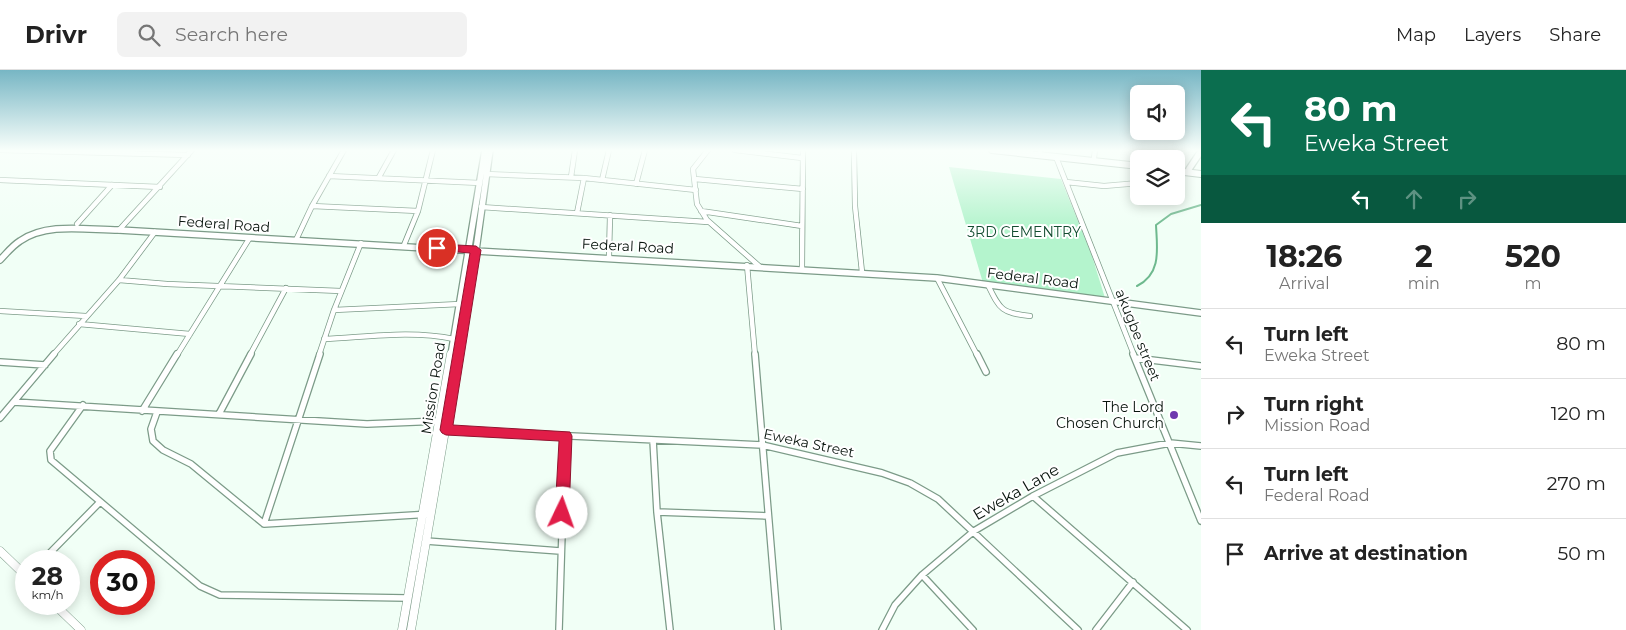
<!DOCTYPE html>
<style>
:root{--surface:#fff;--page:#f2f2f2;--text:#222;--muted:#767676;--line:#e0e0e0}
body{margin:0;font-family:Montserrat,sans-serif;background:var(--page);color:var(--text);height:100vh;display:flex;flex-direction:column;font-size:19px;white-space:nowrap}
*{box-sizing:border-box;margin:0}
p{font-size:16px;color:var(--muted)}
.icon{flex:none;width:28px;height:28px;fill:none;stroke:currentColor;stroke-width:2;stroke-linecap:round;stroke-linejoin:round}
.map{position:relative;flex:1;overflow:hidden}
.details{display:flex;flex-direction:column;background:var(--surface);width:425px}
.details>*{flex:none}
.hud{background:#0b6e4f;color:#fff;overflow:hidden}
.controls{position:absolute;left:1130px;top:15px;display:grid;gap:10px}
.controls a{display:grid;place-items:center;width:55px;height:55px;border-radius:8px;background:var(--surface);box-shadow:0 2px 12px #0003;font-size:25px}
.speed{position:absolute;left:15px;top:480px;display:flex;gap:10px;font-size:25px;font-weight:700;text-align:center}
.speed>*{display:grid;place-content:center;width:65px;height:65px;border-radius:50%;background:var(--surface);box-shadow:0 2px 12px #0003;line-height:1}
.speed small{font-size:12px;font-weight:400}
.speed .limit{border:8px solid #d22;background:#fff;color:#111}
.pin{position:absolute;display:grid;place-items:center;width:42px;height:42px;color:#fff;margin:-21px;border:2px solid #fff;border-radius:50%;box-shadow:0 1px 5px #0007}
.me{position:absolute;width:55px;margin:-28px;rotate:3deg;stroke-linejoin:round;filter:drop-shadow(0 0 4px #0008)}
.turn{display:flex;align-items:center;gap:18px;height:105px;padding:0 20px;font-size:22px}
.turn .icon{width:65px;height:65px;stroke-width:2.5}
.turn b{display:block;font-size:35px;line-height:42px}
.lanes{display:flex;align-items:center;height:48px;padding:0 20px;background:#0003;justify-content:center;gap:25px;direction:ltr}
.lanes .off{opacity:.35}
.eta{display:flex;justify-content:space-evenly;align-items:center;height:85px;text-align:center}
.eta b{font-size:30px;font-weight:700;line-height:35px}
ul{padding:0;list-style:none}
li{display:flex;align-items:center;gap:15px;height:70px;padding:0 20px;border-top:1px solid var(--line)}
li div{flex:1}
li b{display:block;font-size:19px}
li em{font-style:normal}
header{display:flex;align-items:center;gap:30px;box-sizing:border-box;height:70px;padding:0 25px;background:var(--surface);border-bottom:1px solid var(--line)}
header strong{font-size:24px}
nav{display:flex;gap:28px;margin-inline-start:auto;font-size:18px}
.search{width:350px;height:45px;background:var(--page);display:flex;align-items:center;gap:12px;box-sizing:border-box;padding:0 18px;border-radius:8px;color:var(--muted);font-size:19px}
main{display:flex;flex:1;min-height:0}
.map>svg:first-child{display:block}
.green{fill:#b4f4cd}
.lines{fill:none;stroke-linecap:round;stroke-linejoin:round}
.stream{stroke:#6eb98e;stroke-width:2}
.minor-far1-casing{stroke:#7c9b88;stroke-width:6}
.minor-casing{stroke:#7c9b88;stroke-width:8}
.tertiary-far1-casing{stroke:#7c9b88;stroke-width:8}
.tertiary-casing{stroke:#7c9b88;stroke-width:9}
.secondary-casing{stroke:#7c9b88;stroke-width:8}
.minor-far1{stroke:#fff;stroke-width:4.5}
.minor{stroke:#fff;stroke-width:5.5}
.tertiary-far1{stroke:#fff;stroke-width:5.5}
.tertiary{stroke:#fff;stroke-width:8}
.secondary{stroke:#fff;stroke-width:6}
.route{fill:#e11d48;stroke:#92132f}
.poi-dot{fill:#7038af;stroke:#fff;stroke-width:2}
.labels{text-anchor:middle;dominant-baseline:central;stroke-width:4;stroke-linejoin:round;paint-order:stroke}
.street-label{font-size:14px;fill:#08140d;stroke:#fff}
.park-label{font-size:14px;fill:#124c30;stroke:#fff}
.poi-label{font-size:14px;fill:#08140d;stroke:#fff;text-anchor:end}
.near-street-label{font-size:16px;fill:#08140d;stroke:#fff}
</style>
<header>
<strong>Drivr</strong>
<div class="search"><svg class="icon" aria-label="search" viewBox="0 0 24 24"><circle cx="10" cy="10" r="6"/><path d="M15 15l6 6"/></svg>Search here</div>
<nav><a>Map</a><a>Layers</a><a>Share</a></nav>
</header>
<main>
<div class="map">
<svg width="1201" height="560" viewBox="0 0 1201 560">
<rect width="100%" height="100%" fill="#f1fff6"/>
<!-- green -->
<path class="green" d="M 949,97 L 1061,109 L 1092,186 L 1105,228 L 983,213 Z"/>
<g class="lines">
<!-- stream -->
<path class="stream" d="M 1137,216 C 1162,204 1157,178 1156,155 L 1171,144 L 1201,135"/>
<!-- minor-far1 casing -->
<g class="minor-far1-casing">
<path id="minor-far1" d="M 0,80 L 188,85
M 708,80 L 693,99 L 697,134 L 707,150 L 759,196
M 735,80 L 802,88
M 854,80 L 855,136 L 862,202
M 1040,80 L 1040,82
M 1056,87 L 1134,285
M 1094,88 L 1095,80
M 486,104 L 584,108 L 696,120
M 329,106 L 480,113
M 379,107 L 394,80
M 571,107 L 575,80
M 695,109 L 803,119
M 0,110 L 160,117
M 602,110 L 609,80
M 1066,112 L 1104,116 L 1139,113
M 636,114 L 645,80
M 312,136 L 418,141
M 481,137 L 708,152
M 701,141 L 802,156
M 577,143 L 584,108
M 77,154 L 112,115
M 119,160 L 192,80
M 296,170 L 312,136 L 344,80
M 404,175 L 418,141 L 433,80
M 609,187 L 610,145
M 747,195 L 755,285
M 802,198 L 803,80
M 937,208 L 977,285
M 119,210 L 167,214 L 341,221
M 988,215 C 1000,240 1002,243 1030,246
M 334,240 L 460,234
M 0,241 L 86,246
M 79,254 L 190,264
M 324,269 C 368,267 411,260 454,269
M 53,285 L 119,210 L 155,162
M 177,285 L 249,169
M 250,285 L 286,218
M 319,285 L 334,240 L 361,173"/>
</g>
<!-- minor casing -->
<g class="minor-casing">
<path id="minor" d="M 755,284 L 778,560
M 977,284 L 986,302
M 1133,284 L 1201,451
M 1135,288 L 1201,296
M 0,292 L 45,295
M 14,332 L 367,354 L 440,351
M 83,335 L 50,381 L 51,390 L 200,516 L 220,525 L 407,528
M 142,341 L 177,284
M 157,342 L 151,359 L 153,371 L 163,380 L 191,394 L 264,454 L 431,444
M 219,344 L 251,284
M 0,348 L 54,284
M 446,360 L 762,375 L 882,403 L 910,413 L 938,429 L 1078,560
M 653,370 L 657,442 L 670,560
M 1033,426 L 1187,560
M 657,442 L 768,446
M 264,454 L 320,284
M 426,471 L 560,481
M 42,491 L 100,432
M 922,505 L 973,560
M 559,560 L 565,366
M 882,560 L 895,535 L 922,505 L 974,461 L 1033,426 L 1117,383 L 1170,373 L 1201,376
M 1096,560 L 1133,512"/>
</g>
<!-- tertiary-far1 casing -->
<g class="tertiary-far1-casing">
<path id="tertiary-far1" d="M 1189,99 L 1201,81
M 0,190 C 6,184 12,176 20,171 C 47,152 87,160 119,160 L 937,208 L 1201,243
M 451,285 L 485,80
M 458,285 L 476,180 L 490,80"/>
</g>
<!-- tertiary casing -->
<g class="tertiary-casing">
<path id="tertiary" d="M 0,481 L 26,506
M 54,534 L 81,560
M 402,560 L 451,284
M 411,560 L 458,284"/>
</g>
<!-- secondary casing -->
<g class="secondary-casing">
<path id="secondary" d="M 992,80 L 1139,96
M 1176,101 L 1201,104"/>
</g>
<!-- minor-far1 -->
<use href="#minor-far1" class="minor-far1"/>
<!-- minor -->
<use href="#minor" class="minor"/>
<!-- tertiary-far1 -->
<use href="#tertiary-far1" class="tertiary-far1"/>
<!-- tertiary -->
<use href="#tertiary" class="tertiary"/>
<!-- secondary -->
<use href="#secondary" class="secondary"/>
</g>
<!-- sky -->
<linearGradient id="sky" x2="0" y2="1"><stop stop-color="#77b6c4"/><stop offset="0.51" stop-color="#f9fffb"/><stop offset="1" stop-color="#f9fffb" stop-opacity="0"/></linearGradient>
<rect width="1201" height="158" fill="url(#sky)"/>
<!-- route -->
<path class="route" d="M 437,174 L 476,176 L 481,180 L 453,355 L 570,362 L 572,366 L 569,443 L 567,447 L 562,449 L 557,447 L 555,443 L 559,371 L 446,365 L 442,363 L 440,360 L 470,183 L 434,180 L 432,178 Z"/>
<!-- markers -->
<circle class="poi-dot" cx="1174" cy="345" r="5"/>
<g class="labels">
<!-- street labels -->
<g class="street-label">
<text transform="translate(224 154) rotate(4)">Federal Road</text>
<text transform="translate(628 176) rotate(3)">Federal Road</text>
<text transform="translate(1033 208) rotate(7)">Federal Road</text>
<text transform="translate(1138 265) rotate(68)">akugbe street</text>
<text transform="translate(433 318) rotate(-81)">Mission Road</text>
<text transform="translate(809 373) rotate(12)">Eweka Street</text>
</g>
<!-- park labels -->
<g class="park-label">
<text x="1024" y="162">3RD CEMENTRY</text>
</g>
<!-- poi labels -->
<g class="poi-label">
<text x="1164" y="337">The Lord<tspan x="1164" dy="16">Chosen Church</tspan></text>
</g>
<!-- near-street labels -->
<g class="near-street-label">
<text transform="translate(1016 422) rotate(-30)">Eweka Lane</text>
</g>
</g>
</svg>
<div class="controls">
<a><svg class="icon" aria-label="sound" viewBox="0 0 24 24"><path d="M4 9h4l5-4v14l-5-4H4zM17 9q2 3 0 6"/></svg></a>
<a><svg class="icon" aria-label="layers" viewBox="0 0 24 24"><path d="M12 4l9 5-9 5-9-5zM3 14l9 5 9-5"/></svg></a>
</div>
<div class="speed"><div>28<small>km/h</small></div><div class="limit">30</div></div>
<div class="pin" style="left:437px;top:178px;background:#d93025"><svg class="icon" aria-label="arrive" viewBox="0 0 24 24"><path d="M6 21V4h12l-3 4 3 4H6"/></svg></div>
<svg class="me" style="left:562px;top:443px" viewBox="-20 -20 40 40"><circle r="19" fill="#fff"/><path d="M0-13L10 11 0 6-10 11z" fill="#e11d48"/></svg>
</div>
<section class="details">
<div class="hud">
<div class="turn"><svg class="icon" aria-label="left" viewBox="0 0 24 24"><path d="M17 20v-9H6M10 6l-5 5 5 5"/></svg><div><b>80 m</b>Eweka Street</div></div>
<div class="lanes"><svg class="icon" aria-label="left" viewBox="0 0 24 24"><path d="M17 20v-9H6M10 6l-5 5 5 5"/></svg><svg class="icon off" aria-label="ahead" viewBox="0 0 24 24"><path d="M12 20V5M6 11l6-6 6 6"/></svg><svg class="icon off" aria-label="right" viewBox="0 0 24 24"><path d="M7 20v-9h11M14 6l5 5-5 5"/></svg></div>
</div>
<div class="eta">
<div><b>18:26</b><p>Arrival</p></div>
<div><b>2</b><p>min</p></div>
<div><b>520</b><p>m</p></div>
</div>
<ul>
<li><svg class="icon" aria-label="left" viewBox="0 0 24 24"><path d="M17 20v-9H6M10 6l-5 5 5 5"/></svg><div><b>Turn left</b><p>Eweka Street</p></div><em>80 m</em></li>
<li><svg class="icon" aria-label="right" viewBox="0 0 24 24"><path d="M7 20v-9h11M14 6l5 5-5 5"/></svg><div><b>Turn right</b><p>Mission Road</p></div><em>120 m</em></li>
<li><svg class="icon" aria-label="left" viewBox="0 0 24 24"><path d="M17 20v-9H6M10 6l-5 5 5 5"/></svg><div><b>Turn left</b><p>Federal Road</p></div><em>270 m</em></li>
<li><svg class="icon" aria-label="arrive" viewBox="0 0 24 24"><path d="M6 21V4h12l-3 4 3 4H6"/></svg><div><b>Arrive at destination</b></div><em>50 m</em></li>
</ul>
</section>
</main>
